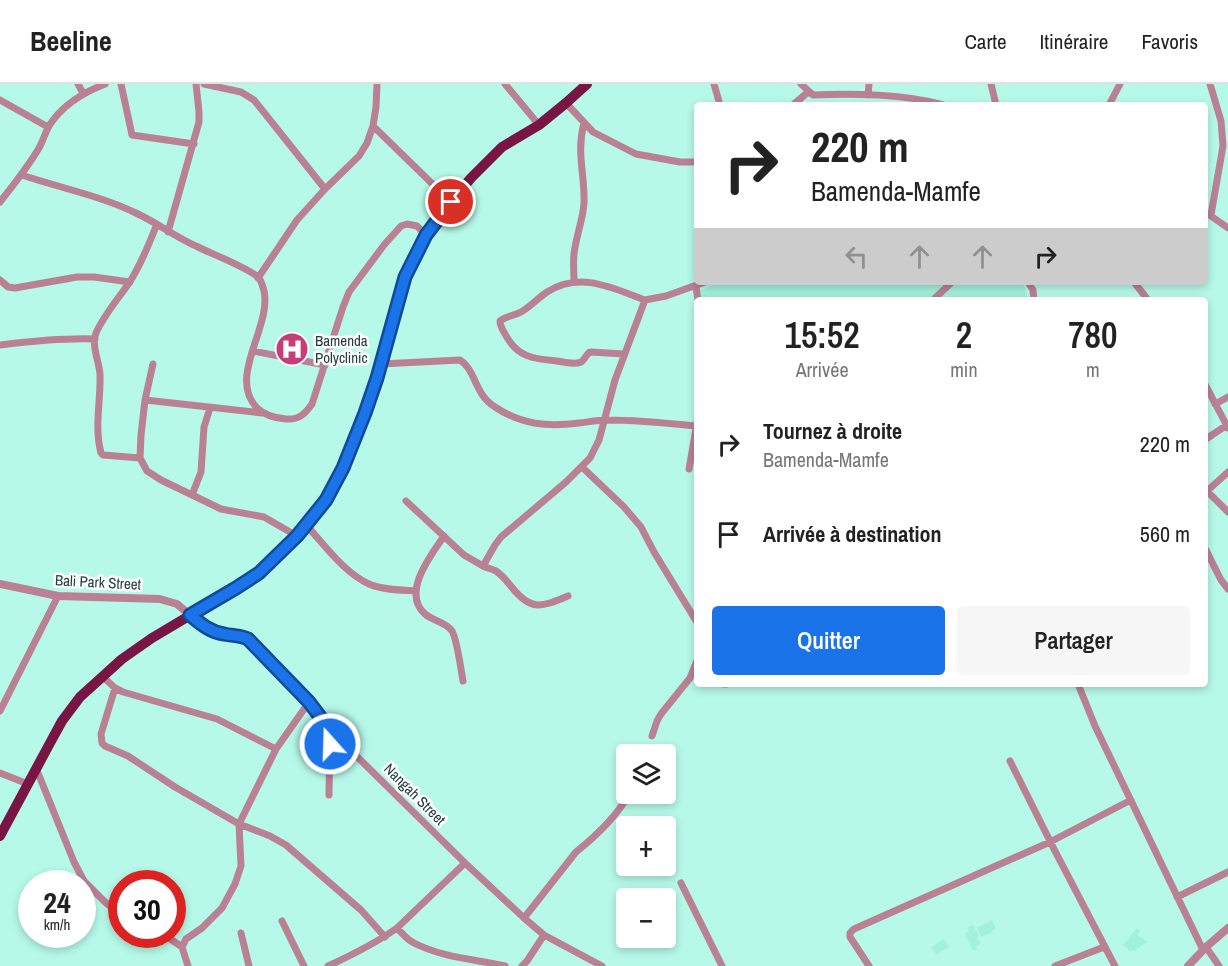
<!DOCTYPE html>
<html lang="fr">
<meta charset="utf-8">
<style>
:root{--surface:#fff;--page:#f6f6f6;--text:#222;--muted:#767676;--line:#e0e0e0;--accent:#1a73e8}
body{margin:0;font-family:"Archivo Narrow",sans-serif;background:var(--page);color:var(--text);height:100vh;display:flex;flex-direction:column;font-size:22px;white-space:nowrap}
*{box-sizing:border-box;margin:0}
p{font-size:20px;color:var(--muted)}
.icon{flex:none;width:33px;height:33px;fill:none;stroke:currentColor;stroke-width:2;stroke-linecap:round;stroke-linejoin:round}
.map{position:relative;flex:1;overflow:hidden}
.drawer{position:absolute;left:694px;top:213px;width:514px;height:390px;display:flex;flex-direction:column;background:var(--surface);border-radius:6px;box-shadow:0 3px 9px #0003}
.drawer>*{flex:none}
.banner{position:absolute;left:694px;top:18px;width:514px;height:183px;border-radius:6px;box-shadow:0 3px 9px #0003;background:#fff;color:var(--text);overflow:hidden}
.buttons{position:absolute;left:616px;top:660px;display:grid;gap:12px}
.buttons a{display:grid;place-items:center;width:60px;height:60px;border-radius:6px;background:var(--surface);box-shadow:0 3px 9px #0003;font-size:30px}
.speed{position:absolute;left:18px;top:786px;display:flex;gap:12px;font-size:30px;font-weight:700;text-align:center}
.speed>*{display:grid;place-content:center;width:78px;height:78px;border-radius:50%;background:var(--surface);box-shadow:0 3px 9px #0003;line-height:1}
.speed small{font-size:15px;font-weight:400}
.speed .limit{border:9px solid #d22;background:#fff;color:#111}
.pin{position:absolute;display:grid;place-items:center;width:51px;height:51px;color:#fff;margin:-26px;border:3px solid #fff;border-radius:50%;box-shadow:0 2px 6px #0007}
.me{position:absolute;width:66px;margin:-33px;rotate:340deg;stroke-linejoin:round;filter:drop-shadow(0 0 4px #0008)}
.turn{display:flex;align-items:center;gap:21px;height:126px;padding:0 18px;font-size:27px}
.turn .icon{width:78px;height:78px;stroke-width:2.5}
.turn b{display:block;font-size:42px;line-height:51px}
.lanes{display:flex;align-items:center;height:57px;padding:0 18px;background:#0003;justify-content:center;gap:30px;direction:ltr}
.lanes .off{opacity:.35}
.eta{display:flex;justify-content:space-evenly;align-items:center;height:102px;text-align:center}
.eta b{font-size:36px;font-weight:600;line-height:42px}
.cta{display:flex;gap:12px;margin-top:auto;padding:12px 18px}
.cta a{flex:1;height:69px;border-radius:6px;background:var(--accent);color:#fff;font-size:24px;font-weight:600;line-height:69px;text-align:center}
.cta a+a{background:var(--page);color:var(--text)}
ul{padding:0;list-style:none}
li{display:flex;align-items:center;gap:18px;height:90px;padding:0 18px}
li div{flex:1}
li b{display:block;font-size:22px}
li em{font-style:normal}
header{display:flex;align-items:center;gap:36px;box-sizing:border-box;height:84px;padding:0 30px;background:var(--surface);border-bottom:2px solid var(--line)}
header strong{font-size:28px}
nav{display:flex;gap:33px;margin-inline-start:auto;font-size:21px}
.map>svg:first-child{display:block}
.built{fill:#a3f0dc}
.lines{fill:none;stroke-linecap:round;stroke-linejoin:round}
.minor{stroke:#ba8195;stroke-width:7}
.tertiary{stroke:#ba8195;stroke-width:8}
.trunk{stroke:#781545;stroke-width:10}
.route-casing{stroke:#114b97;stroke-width:15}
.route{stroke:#1a73e8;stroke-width:10}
.labels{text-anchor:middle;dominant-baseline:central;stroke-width:5;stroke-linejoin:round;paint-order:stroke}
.poi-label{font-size:15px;fill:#233e37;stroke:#fff;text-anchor:start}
.street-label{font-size:15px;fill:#233e37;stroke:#fff}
</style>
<header>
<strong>Beeline</strong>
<nav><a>Carte</a><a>Itinéraire</a><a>Favoris</a></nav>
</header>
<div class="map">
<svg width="1228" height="882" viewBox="0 0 1228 882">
<rect width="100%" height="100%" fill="#b6f9e8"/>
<!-- built -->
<path class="built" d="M 720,198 L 1022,198 L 1027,211 L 1027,216 L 702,216 L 700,207 Z
M 992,836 L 996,844 L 992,847 L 992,848 L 981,853 L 977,844 Z
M 973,841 L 979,852 L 975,855 L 977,854 L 981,860 L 976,863 L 977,865 L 973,867 L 965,850 L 969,847 L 967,844 Z
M 1137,844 L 1140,847 L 1137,851 L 1147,858 L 1136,866 L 1135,870 L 1135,867 L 1133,866 L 1131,868 L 1123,861 Z
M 944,855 L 949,863 L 936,871 L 931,863 Z"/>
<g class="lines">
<!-- minor -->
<path class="minor" d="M 78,0 L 83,9
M 121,0 L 132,51 L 194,60
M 204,0 L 241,8 L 254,16 L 325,105
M 505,0 L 539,41
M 714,0 L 720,21
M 801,0 L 813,11 C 852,9 906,10 944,21
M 991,0 L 996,21
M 1210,0 L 1221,37 L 1223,62 L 1211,131
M 868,11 L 869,0
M 0,16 L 48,43
M 566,19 L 593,48 L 636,70 L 680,78 L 698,78
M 793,21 L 808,8 L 812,10
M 1109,21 L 1120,0
M 373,42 L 451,118
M 22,91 C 60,104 102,112 138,130 C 159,140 177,154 198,163 C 212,170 249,184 259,194 C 261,197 263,203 264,207 C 272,243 227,293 257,324 C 265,332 275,334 286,335 C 299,336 305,330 312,320 L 343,223 L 349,208 L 384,161 L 401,142 L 407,140 L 417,142 L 426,151
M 0,118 C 14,100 28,83 39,64 C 43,57 45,49 49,42 C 62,21 82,9 105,0
M 1208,130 L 1228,144
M 168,148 L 199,38 L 199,28 L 196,0
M 258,194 L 297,136 L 325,105 L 359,72 L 367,59 L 373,42 L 376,23 L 377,0
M 0,196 L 8,203 L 15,204 L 77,193 L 94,193 L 130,198
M 574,198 C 574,189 573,179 574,170 C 576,152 583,136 584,119 C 585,90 576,69 584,39
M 1028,198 L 1033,206 L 1034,216
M 1134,198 L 1148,216
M 696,203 L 698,216
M 933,216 L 952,198
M 0,261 C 32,257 62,254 95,255
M 253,267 L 325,281
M 624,270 L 590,268 C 586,270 585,276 581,278 C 575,281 563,278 557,277 C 533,275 517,273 505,250 C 502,245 500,242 500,237 C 506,232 514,232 521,228 C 530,223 538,214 547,208 C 581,187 612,204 645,216
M 153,280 L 145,316 L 141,351 L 140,374 L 147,387 L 161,396 L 221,425 L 264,433 L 297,452
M 381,280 L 460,276 C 476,286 474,310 495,323 C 522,341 548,343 579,339 C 588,338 598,336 607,336 C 636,336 666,339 695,342
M 1206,302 L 1228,344
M 145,316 L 262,329
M 1215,320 L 1228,313
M 1206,355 L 1227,341
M 140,374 L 103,371 L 101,369 C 94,343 101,316 100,290 C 99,277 91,261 96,249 C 104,231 118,215 129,199 C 141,181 149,160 157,140
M 582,383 L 624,423 L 641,443 L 654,468 L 698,540
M 689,385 L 698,333
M 1207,407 L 1228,428
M 1206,408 L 1228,388
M 192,411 L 201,388 L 204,343 L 210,324
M 406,417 L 464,471 L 483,482
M 306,441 C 324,460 344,489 369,500 C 383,506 401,506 416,507
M 444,452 C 431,471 401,509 425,530 C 433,537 446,538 452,547 C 457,555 461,586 463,597
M 1206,466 L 1221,496 L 1228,505
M 568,512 C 540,524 530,527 510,501 C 506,496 502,491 496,487 C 492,485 487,484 483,482 L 495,461 L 501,453 L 566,398 L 590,374 L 599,356 L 615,296 L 645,216 L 666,212 L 705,198
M 190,531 C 200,540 210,548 224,550 C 233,552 240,551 248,555 L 309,618 L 330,646 L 465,779 L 524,834 L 544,851 L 602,882
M 102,592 L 115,604 L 123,608 L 217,635 L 276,665
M 723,600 L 727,600
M 1078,600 L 1095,642 L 1203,866
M 115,604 L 101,650 L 102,659 L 105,662 L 128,672 L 175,703 L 239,740 L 270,752 L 286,761 L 361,826 L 385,853
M 0,627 L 58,512
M 652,652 L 657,637 L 661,630 L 690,594 L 698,574
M 1010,677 L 1055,767 L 1115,882
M 36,684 L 74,778 L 84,797 L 106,819 L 122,830
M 0,689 L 28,700
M 329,711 L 330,646
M 681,799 L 722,882
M 1177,813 L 1228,788
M 524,834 L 576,768 C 596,752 617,732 629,710
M 282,837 L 304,882
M 397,844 C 402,849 407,856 414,859 C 443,874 475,875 505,882
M 241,849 L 249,882
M 163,850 L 182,863 L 188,882
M 182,863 L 186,855 L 202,844 L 222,824 L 235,800 L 241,782 L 239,740 L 276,665 L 309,618
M 1206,863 L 1219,882
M 328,882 C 352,871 376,859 397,844 L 465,779
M 522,882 L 527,877 L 544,851
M 869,882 L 850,853 L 850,849 L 854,845 L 1050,758 L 1131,716
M 1055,882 L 1104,863"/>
<!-- tertiary -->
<path class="tertiary" d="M 0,500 L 58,512 L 160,515 L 177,520 L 190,531
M 1188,882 L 1206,863 L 1228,844"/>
<!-- trunk -->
<path class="trunk" d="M 0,752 L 50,659 L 62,637 L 80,613 L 122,575 L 152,554 L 236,504 L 259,488 L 297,452 L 326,416 L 343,384 L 358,349 L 372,308 L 405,193 L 426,151 L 451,118 L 471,94 L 502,63 L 539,41 L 566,19 L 587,0"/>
</g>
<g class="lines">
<!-- route casing -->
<g class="route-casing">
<path id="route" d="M 330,660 L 330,646 L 309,618 L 248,555 C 240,551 233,552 224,550 C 210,548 201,540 190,531 L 236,504 L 259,489 L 297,452 L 326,416 L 343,384 L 365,329 L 377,294 L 405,193 L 426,151 L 451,118"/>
</g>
<!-- route -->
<use href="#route" class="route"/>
</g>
<!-- icons -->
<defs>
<g id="hospital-disc" transform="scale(1.725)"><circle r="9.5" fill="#c53d7a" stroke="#fff"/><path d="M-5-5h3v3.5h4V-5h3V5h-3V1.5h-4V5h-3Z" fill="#fff"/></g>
</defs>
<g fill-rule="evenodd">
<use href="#hospital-disc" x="292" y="265"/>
</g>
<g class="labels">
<!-- poi labels -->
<g class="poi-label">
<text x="315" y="256">Bamenda<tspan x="315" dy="17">Polyclinic</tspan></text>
</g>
<!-- street labels -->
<g class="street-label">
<text transform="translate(98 498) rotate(3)">Bali Park Street</text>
<text transform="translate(415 710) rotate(45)">Nangah Street</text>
</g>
</g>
</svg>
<div class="buttons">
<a><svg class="icon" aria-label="layers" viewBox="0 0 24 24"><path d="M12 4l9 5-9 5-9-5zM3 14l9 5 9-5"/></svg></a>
<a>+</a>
<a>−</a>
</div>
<div class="speed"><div>24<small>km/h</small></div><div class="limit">30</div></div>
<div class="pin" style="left:451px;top:118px;background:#d93025"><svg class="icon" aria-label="arrive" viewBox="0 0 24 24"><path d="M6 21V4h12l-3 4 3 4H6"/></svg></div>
<svg class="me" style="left:330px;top:660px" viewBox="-20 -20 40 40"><circle r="17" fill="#1a73e8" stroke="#fff" stroke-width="3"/><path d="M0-11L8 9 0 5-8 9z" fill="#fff"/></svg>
<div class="banner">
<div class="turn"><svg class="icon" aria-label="right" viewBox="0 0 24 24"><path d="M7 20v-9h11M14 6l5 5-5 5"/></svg><div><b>220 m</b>Bamenda-Mamfe</div></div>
<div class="lanes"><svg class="icon off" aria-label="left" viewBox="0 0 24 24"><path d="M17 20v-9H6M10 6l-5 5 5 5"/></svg><svg class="icon off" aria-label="ahead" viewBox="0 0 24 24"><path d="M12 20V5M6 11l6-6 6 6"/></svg><svg class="icon off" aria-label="ahead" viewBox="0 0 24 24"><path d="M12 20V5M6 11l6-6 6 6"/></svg><svg class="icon" aria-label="right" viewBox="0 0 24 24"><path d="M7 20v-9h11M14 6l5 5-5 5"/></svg></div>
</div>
<section class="drawer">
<div class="eta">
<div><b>15:52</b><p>Arrivée</p></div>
<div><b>2</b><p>min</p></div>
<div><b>780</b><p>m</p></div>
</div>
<ul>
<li><svg class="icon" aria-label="right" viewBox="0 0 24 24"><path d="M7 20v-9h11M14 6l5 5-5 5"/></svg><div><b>Tournez à droite</b><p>Bamenda-Mamfe</p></div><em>220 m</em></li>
<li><svg class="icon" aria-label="arrive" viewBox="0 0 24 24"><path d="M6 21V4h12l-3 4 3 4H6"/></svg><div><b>Arrivée à destination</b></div><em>560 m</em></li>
</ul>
<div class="cta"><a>Quitter</a><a>Partager</a></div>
</section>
</div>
